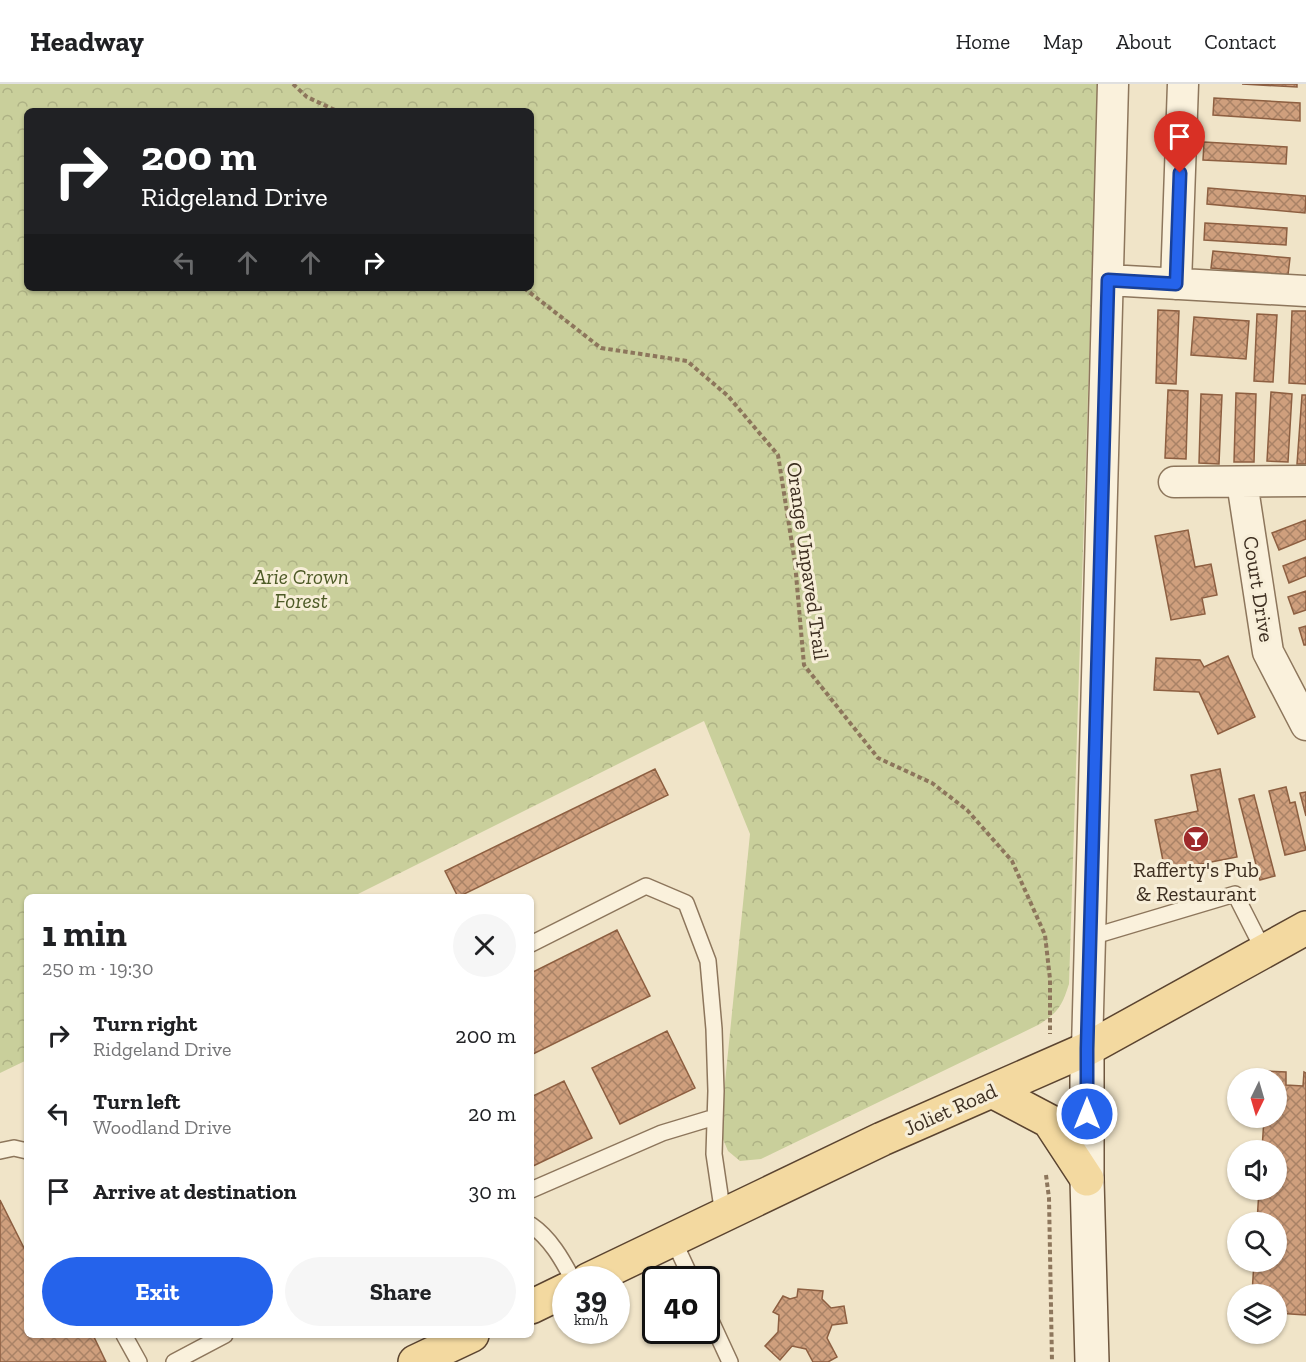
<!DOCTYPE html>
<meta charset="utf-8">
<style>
:root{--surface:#fff;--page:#f6f6f6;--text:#202124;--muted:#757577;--line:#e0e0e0;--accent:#2563eb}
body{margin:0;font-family:"Zilla Slab",serif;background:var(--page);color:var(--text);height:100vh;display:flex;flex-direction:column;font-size:22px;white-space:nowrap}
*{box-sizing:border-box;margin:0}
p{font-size:20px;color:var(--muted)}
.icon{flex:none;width:33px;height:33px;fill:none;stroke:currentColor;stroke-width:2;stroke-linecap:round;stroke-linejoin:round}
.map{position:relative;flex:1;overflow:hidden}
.side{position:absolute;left:24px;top:810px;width:510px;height:444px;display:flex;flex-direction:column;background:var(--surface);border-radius:9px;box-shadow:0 2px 4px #0004}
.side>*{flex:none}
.hud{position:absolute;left:24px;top:24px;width:510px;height:183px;border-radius:9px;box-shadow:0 2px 4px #0004;background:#202124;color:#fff;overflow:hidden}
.needle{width:39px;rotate:185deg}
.tools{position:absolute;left:1227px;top:984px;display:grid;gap:12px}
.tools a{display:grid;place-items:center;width:60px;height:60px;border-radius:50%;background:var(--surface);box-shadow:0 2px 4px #0004;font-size:30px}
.speed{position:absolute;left:552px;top:1182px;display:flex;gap:12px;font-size:30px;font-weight:700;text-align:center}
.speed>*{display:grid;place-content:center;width:78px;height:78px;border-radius:50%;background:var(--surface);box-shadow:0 2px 4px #0004;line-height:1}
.speed small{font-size:15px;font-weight:400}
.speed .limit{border:3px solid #111;border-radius:9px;background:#fff;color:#111}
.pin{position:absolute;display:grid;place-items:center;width:51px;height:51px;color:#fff;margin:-62px -26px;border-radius:50% 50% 50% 0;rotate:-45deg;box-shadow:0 0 6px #0007}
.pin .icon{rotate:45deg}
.me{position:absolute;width:66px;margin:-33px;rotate:0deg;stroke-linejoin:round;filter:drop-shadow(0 0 4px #0008)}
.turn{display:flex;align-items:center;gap:21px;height:126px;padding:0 18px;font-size:27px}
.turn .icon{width:78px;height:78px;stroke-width:2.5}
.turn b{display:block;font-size:42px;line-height:51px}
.lanes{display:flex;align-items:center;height:57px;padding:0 18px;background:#0003;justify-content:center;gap:30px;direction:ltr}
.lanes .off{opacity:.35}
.round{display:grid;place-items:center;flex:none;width:63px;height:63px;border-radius:32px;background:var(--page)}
.overview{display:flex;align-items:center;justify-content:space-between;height:102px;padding:0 18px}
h1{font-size:36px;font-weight:700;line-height:45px}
.primary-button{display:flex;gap:12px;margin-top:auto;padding:12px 18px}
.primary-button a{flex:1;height:69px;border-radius:36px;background:var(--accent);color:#fff;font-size:24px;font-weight:700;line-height:69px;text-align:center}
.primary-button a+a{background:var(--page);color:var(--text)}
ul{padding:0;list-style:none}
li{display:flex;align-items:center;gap:18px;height:78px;padding:0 18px}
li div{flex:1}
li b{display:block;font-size:22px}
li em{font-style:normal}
header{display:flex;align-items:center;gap:36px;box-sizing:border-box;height:84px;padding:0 30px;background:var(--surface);border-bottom:2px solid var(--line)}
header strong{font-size:28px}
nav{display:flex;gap:33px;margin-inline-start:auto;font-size:21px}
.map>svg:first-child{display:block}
.forest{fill:url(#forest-crowns);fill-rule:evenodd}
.building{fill:url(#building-cross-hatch);stroke:#8d5f41;stroke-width:1.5}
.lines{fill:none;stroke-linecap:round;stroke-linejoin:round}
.lane-casing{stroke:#8d765c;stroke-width:18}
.street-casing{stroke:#8d765c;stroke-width:33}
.secondary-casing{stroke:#6f573f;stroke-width:36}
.primary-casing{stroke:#5b4430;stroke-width:36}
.path{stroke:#8d765c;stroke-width:4;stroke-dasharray:4.5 3;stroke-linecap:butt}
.lane{stroke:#faf1dc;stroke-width:15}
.street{stroke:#faf1dc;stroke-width:30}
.secondary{stroke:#faf1dc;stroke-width:33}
.primary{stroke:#f3d9a0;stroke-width:33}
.route-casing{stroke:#184099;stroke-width:15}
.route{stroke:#2563eb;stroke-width:10}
.labels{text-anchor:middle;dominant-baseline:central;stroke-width:6;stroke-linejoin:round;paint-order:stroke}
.street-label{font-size:21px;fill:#3d2e20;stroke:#f7eed8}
.park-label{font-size:21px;font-style:italic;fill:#4d5a26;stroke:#f7eed8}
.poi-label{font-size:21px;fill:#3d2e20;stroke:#f7eed8}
</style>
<header>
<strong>Headway</strong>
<nav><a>Home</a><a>Map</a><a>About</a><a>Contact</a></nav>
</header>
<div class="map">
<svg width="1306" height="1278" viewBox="0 0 1306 1278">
<defs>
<pattern id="forest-crowns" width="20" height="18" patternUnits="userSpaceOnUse" patternTransform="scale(1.5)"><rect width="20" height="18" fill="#c9cf9b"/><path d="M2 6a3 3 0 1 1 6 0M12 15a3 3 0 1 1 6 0" fill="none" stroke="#aeb285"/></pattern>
<pattern id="building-cross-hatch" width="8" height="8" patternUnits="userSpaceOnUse" patternTransform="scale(1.5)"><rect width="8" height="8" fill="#cf9f7d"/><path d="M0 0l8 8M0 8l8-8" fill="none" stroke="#a98266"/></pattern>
</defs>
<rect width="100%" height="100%" fill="#f0e4c8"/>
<!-- forest -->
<path class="forest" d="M 0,0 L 1098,0 L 1069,900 C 1062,922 1058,929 1038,941 L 761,1075 L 740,1077 L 728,1067 L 720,1048 L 750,750 L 704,637 L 352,813 L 27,813 L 27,976 L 0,989 ZM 27,27 L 531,27 L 531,204 L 27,204 Z"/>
<!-- building -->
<path class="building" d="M 1242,0 L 1297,0 L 1297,3 Z
M 1214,14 L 1300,19 L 1300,37 L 1213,31 Z
M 1204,58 L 1287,63 L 1286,80 L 1203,76 Z
M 1208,104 L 1306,112 L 1305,129 L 1207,120 Z
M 1205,139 L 1287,144 L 1286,161 L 1204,156 Z
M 1213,167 L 1290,174 L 1288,191 L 1211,184 Z
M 1158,226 L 1179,227 L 1176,300 L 1156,299 Z
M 1292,227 L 1306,227 L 1306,300 L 1289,299 Z
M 1257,230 L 1277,231 L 1273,298 L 1254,297 Z
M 1194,233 L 1249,237 L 1246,275 L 1191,271 Z
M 1168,306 L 1188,307 L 1186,375 L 1165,374 Z
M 1271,308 L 1292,310 L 1288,378 L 1267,377 Z
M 1236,309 L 1256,310 L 1254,378 L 1234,378 Z
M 1201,310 L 1222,311 L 1219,380 L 1199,379 Z
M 1302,311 L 1306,311 L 1306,380 L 1297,380 Z
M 1306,436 L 1306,455 L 1279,466 L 1272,449 Z
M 1188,446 L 1195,483 L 1211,480 L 1217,511 L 1202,514 L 1205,530 L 1171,536 L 1155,452 Z
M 1306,473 L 1306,492 L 1289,499 L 1283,482 Z
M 1306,507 L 1306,526 L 1294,530 L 1288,513 Z
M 1306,542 L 1306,561 L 1304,561 L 1299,544 Z
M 1228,572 L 1255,633 L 1218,650 L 1199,608 L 1154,606 L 1156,574 L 1200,576 L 1204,583 Z
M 655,685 L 668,711 L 458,813 L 445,787 Z
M 1220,685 L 1237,773 L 1165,787 L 1155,736 L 1198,727 L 1191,691 Z
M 1286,703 L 1290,719 L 1295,718 L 1306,766 L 1285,771 L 1269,707 Z
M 1306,708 L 1306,732 L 1300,709 Z
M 1254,711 L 1275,792 L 1260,796 L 1239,715 Z
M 617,846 L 650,912 L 531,971 L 531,889 Z
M 667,947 L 695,1004 L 620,1040 L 592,984 Z
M 1267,987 L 1286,988 L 1286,1001 L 1303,1002 L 1304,988 L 1306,989 L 1306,1231 L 1276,1229 L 1276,1210 L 1252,1210 L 1254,1178 L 1276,1178 L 1276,1138 L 1257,1138 L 1259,1106 L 1276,1106 L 1276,1066 L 1262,1066 L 1264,1034 L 1276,1034 L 1276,994 L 1266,994 Z
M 564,997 L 592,1054 L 531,1083 L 531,1013 Z
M 0,1116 L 27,1170 L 27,1251 L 93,1251 L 106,1278 L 0,1278 Z
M 798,1205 L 823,1207 L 822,1215 L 831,1224 L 844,1222 L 847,1239 L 832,1241 L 827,1254 L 837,1273 L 828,1278 L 813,1278 L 806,1265 L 792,1262 L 780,1276 L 765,1262 L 778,1248 L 779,1231 L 773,1228 L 783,1212 L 790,1215 L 797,1213 Z"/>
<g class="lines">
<!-- lane casing -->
<g class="lane-casing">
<path id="lane" d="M 1091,853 L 1235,810 L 1264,867
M 531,860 L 646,802 L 686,819 L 708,877 L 714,945 L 716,1007 L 714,1070 L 723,1131
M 0,1067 L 14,1064 L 27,1067
M 531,1106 L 662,1049 L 715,1033
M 531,1141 C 550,1154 562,1175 573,1196
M 673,1155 L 692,1196
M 706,1226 L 730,1278
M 124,1251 L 139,1278
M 174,1278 L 225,1251"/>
</g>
<!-- street casing -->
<g class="street-casing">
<path id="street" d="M 1108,196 L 1306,207
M 1176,200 L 1183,0
M 1174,398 L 1306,397
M 1242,398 L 1268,568 L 1306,641
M 1087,965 L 1113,0"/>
</g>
<!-- secondary casing -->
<g class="secondary-casing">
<path id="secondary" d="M 1087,965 L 1087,1095 L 1092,1278"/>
</g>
<!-- primary casing -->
<g class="primary-casing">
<path id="primary" d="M 992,1007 L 1049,1037 L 1087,1095
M 588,1196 L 882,1055 L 1087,965 L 1306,844
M 531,1223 L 566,1206
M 415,1278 L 472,1251"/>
</g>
<!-- path -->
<path class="path" d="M 293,0 L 307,13 L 337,27
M 524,204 L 601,264 L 687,277 L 728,312 L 778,371 L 795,479 L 804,581 L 878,674 L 932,699 L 967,726 L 1012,777 L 1045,851 L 1050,895 L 1050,950
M 1046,1091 L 1049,1114 L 1052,1278"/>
<!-- lane -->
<use href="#lane" class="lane"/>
<!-- street -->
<use href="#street" class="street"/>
<!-- secondary -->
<use href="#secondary" class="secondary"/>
<!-- primary -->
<use href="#primary" class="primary"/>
</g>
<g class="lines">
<!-- route casing -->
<g class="route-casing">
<path id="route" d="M 1087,1030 L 1087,965 L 1108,196 L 1176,200 L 1180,89"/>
</g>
<!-- route -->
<use href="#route" class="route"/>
</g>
<!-- icons -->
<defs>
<g id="bar-disc" transform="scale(1.35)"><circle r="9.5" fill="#9e2a2b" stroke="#f7eed8"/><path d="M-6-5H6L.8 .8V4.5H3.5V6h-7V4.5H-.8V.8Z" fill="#fff"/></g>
</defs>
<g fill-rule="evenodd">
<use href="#bar-disc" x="1196" y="755"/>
</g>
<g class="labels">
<!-- street labels -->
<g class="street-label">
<text transform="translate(808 477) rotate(82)">Orange Unpaved Trail</text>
<text transform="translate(1259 505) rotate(81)">Court Drive</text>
<text transform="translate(950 1025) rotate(-24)">Joliet Road</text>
</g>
<!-- park labels -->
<g class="park-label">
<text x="301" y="492">Arie Crown<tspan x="301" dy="24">Forest</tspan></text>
</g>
<!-- poi labels -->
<g class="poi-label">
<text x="1196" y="785">Rafferty's Pub<tspan x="1196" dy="24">&amp; Restaurant</tspan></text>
</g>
</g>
</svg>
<div class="tools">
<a><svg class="needle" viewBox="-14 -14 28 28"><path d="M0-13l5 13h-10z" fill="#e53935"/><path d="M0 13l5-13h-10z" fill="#757577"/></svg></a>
<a><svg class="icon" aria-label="sound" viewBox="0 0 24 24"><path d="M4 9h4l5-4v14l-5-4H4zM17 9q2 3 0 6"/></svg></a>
<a><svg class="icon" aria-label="search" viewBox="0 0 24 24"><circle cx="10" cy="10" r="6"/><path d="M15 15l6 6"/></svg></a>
<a><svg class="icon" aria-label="layers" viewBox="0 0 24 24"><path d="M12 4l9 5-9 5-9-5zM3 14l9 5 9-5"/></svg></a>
</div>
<div class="speed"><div>39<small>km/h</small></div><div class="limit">40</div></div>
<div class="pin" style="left:1180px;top:89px;background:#d93025"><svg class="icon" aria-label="arrive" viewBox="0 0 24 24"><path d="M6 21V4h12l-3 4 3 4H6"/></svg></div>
<svg class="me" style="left:1087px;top:1030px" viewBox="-20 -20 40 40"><circle r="17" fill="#2563eb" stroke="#fff" stroke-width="3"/><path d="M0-11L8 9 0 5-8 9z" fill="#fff"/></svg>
<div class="hud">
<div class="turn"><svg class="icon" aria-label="right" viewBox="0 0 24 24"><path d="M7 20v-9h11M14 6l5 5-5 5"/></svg><div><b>200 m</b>Ridgeland Drive</div></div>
<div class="lanes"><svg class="icon off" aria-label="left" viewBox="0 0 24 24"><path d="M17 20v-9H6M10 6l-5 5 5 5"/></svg><svg class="icon off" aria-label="ahead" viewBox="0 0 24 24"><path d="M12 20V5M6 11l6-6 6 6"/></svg><svg class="icon off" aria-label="ahead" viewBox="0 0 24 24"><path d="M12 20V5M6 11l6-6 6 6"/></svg><svg class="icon" aria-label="right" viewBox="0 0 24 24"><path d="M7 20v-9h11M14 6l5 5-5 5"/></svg></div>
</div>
<section class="side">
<div class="overview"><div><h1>1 min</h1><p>250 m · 19:30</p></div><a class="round"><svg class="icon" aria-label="close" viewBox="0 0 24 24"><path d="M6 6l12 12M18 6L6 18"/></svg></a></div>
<ul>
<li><svg class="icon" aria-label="right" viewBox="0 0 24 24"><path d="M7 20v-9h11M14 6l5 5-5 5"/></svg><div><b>Turn right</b><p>Ridgeland Drive</p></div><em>200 m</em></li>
<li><svg class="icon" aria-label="left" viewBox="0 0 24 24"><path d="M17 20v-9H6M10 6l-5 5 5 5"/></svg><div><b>Turn left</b><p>Woodland Drive</p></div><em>20 m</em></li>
<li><svg class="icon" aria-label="arrive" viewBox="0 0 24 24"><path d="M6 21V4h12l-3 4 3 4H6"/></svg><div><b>Arrive at destination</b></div><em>30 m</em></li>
</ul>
<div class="primary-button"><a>Exit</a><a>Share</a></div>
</section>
</div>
